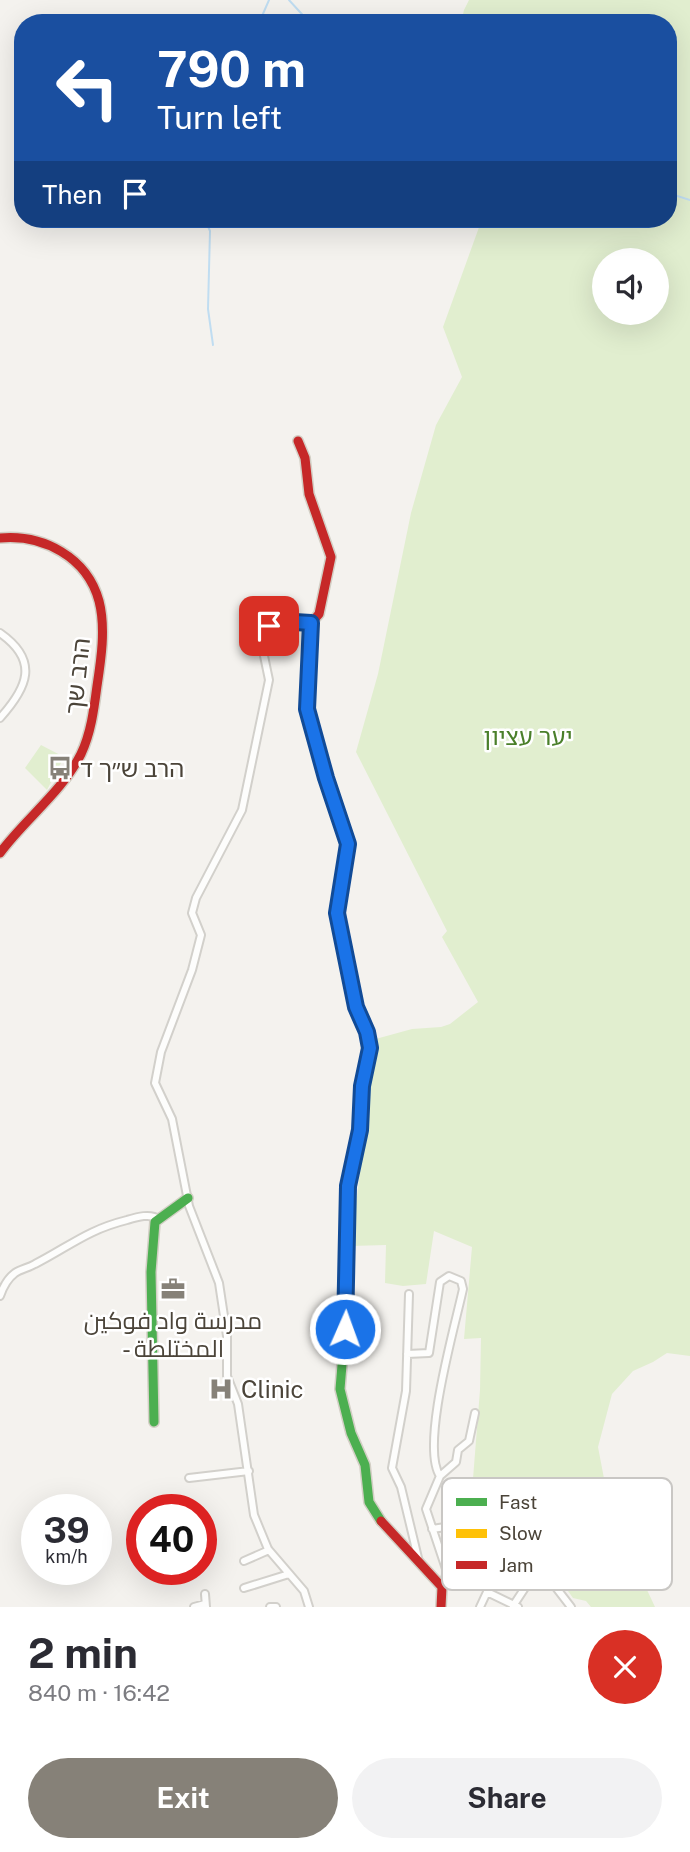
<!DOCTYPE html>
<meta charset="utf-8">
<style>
:root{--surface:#fff;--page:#f2f2f3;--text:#2b2b33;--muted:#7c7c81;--accent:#868178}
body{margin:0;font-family:"Public Sans",Cairo,"Noto Sans Hebrew",sans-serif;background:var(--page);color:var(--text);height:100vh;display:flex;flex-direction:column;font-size:26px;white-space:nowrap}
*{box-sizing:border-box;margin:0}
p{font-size:23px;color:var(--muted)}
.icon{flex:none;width:38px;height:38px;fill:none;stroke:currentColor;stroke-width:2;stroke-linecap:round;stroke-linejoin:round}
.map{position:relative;height:1607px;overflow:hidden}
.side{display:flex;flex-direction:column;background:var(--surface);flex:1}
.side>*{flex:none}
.hud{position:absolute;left:14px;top:14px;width:663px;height:214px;border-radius:28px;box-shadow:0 7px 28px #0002;background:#1a4fa0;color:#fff;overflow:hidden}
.tools{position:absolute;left:592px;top:248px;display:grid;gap:14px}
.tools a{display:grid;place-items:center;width:77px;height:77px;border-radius:50%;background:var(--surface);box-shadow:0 7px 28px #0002;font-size:35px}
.speed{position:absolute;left:21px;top:1494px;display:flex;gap:14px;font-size:35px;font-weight:700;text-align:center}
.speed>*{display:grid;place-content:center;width:91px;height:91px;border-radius:50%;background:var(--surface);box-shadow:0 7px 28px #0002;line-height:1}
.speed small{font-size:18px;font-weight:400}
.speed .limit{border:10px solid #d22;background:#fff;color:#111}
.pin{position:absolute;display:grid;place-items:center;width:60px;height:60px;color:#fff;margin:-30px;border-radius:14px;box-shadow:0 4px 10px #0006}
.me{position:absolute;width:77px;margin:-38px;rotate:2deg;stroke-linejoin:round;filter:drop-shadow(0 0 5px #0008)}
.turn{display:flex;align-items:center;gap:24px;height:147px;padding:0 28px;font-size:32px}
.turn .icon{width:91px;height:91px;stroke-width:2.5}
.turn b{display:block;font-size:49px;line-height:60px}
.then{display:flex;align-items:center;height:66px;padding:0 28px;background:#0003;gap:14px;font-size:26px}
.round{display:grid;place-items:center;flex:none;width:74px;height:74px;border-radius:37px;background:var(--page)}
.head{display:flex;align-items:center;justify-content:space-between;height:119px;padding:0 28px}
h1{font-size:42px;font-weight:700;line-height:52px}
.button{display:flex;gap:14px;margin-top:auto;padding:14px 28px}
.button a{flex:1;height:80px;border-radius:42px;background:var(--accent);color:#fff;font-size:28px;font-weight:700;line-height:80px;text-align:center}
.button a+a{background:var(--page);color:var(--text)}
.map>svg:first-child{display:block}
.green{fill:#e1eecf;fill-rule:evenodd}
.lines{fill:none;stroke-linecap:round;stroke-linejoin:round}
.stream{stroke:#c0ddf1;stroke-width:2}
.street-casing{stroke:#d2d0cb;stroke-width:10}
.fast-casing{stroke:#d3cfc5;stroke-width:12}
.slow-casing{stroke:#d3cfc5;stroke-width:12}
.jam-casing{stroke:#d3cfc5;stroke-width:12}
.street{stroke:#fdfdfc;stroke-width:6}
.fast{stroke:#4caf50;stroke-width:9}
.slow{stroke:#ffc107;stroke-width:9}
.jam{stroke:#c62828;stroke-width:9}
.route-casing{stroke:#114b97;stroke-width:18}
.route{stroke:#1a73e8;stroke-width:12}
.labels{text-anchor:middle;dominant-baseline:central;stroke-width:5;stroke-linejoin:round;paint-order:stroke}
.street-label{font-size:24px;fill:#4b4439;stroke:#fff}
.park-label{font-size:24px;fill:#4a7f2a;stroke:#fff}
.poi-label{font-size:24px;fill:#4b4439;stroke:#fff;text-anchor:start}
.key{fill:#fff;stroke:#c9c7c4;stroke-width:2}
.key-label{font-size:19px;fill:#4b4439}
</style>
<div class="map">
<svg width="690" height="1607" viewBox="0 0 690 1607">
<rect width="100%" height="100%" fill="#f4f2ee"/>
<!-- green -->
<path class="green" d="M 469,0 L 690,0 L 690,1356 L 667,1353 L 653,1362 L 633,1371 L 612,1394 L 598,1447 L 606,1489 L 619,1530 L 655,1607 L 591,1607 L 586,1601 L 573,1598 L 546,1560 L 529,1570 L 494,1526 L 471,1504 L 480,1390 L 481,1338 L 464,1339 L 472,1247 L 434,1231 L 426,1284 L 403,1286 L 385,1283 L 386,1245 L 351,1246 L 368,1106 L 372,1040 L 412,1029 L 441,1027 L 450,1024 L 478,1002 L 442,937 L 447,931 L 356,752 L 378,674 L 411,513 L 436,425 L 462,377 L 443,327 L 482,219 L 668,219 L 668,23 L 461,23 L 464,10 ZM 604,261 L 656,261 L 656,313 L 604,313 Z
M 41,745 L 64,757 L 47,790 L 25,768 Z"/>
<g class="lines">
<!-- stream -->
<path class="stream" d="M 289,0 L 310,23
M 259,23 L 269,0
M 668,193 L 690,200
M 205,219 L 210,231 L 208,309 L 213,345"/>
<!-- street casing -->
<g class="street-casing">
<path id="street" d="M 0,633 C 40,661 27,688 0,718
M 409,1294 L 406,1391 L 392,1468 L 401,1487 L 419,1562
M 0,1296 C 3,1287 7,1279 15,1273 C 21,1269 28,1268 35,1264 C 70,1246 87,1230 127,1220 C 137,1217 150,1213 159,1219
M 407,1354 L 429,1353 L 440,1282 L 449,1276 L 461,1281 L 463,1289 C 455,1326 420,1447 440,1476
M 189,1478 L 249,1471
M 432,1529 L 452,1526 L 465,1530 L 483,1517 L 498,1529
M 244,1561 L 269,1550
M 445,1566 L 461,1557 L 488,1578 L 487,1592 L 480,1607
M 442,1587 L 447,1572 L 426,1509 L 440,1476 L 456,1462 L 458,1450 L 469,1441 L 475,1413
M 244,1588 L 289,1574
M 487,1592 L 518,1607
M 205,1594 L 206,1607
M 513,1606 L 534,1574 L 544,1572 L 571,1607
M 194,1607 L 205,1604
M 270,1607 L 276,1607
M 309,1607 L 304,1591 L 268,1549 L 254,1515 L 238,1404 L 227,1376 L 227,1336 L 219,1283 L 189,1206 L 172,1119 L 155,1083 L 161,1052 L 192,970 L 201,935 L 192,913 L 196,898 L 242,810 L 269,680 L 263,651 L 269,626 L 278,621 L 311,623"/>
</g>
<!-- fast casing -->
<g class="fast-casing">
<path id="fast" d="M 347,1255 L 345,1329 L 340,1389 L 351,1433 L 365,1465 L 369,1502 L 381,1521
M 154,1422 L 151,1272 L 155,1222 L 188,1198"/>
</g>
<!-- slow casing -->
<g class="slow-casing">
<path id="slow" d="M 343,944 L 356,1007 L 367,1032 L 370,1048 L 362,1086 L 360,1130 L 348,1186 L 347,1255"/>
</g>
<!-- jam casing -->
<g class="jam-casing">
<path id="jam" d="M 298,441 L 305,458 L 309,494 L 331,557 L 319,614 L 311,623 L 307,709 L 325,778 L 348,844 L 337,913 L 343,944
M 0,538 C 43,534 87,557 99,601 C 106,628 101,660 97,686 C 94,709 91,733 81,754 C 62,792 25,819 0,853
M 381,1521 L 442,1587 L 441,1607"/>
</g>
<!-- street -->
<use href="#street" class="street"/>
<!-- fast -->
<use href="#fast" class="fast"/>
<!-- slow -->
<use href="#slow" class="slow"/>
<!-- jam -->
<use href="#jam" class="jam"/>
</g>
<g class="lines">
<!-- route casing -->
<g class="route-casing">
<path id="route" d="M 269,626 L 278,621 L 311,623 L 307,709 L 326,778 L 348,844 L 337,913 L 356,1007 L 367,1032 L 370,1048 L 362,1086 L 360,1130 L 348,1186 L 345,1329"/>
</g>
<!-- route -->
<use href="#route" class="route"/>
</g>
<!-- icons -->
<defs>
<g id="bus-bare" transform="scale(1.89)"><path d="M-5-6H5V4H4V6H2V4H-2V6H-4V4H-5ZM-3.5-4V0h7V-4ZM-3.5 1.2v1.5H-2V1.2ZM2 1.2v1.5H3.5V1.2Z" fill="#868178" stroke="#fff" stroke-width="2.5" paint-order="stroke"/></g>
<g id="office-bare" transform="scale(1.89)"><path d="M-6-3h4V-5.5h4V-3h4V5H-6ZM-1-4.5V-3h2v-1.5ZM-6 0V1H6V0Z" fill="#868178" stroke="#fff" stroke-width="2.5" paint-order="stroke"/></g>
<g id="hospital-bare" transform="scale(1.89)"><path d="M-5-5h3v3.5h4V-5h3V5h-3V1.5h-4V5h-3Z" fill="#868178" stroke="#fff" stroke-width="2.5" paint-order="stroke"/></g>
</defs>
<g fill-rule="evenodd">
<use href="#bus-bare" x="60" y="768"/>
<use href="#office-bare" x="173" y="1289"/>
<use href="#hospital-bare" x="221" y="1389"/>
</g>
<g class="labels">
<!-- street labels -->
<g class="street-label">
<text transform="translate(77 676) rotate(-84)">הרב שך</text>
</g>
<!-- park labels -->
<g class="park-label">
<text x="528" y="736">יער עציון</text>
</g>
<!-- poi labels -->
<g class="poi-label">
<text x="80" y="768">הרב ש״ך ד</text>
<text x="173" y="1320" text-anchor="middle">مدرسة واد فوكين<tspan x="173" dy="28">- المختلطة</tspan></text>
<text x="241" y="1389">Clinic</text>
</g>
</g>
<!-- legend -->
<rect x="442" y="1478" width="230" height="112" rx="10" class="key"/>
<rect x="456" y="1498" width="31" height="8" fill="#4caf50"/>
<rect x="456" y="1529" width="31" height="9" fill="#ffc107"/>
<rect x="456" y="1561" width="31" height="8" fill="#c62828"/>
<g class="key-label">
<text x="499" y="1509">Fast</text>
<text x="499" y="1540">Slow</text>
<text x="499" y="1572">Jam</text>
</g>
</svg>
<div class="tools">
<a><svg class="icon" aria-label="sound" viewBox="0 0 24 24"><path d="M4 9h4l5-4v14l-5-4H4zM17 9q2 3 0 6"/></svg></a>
</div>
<div class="speed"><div>39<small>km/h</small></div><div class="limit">40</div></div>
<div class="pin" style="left:269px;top:626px;background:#d93025"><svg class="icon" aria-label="arrive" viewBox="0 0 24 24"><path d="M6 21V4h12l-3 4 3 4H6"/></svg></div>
<svg class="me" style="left:345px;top:1329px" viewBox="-20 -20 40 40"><circle r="17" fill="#1a73e8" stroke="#fff" stroke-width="3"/><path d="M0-11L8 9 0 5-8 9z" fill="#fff"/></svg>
<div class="hud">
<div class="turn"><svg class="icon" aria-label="left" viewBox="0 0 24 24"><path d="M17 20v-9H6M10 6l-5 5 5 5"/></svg><div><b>790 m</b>Turn left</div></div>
<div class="then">Then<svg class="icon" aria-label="arrive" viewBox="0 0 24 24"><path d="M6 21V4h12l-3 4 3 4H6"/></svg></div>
</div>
</div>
<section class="side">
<div class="head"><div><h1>2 min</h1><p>840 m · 16:42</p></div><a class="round" style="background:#d93025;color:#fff"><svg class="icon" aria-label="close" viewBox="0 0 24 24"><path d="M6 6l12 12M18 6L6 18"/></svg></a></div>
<div class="button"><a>Exit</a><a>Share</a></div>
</section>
